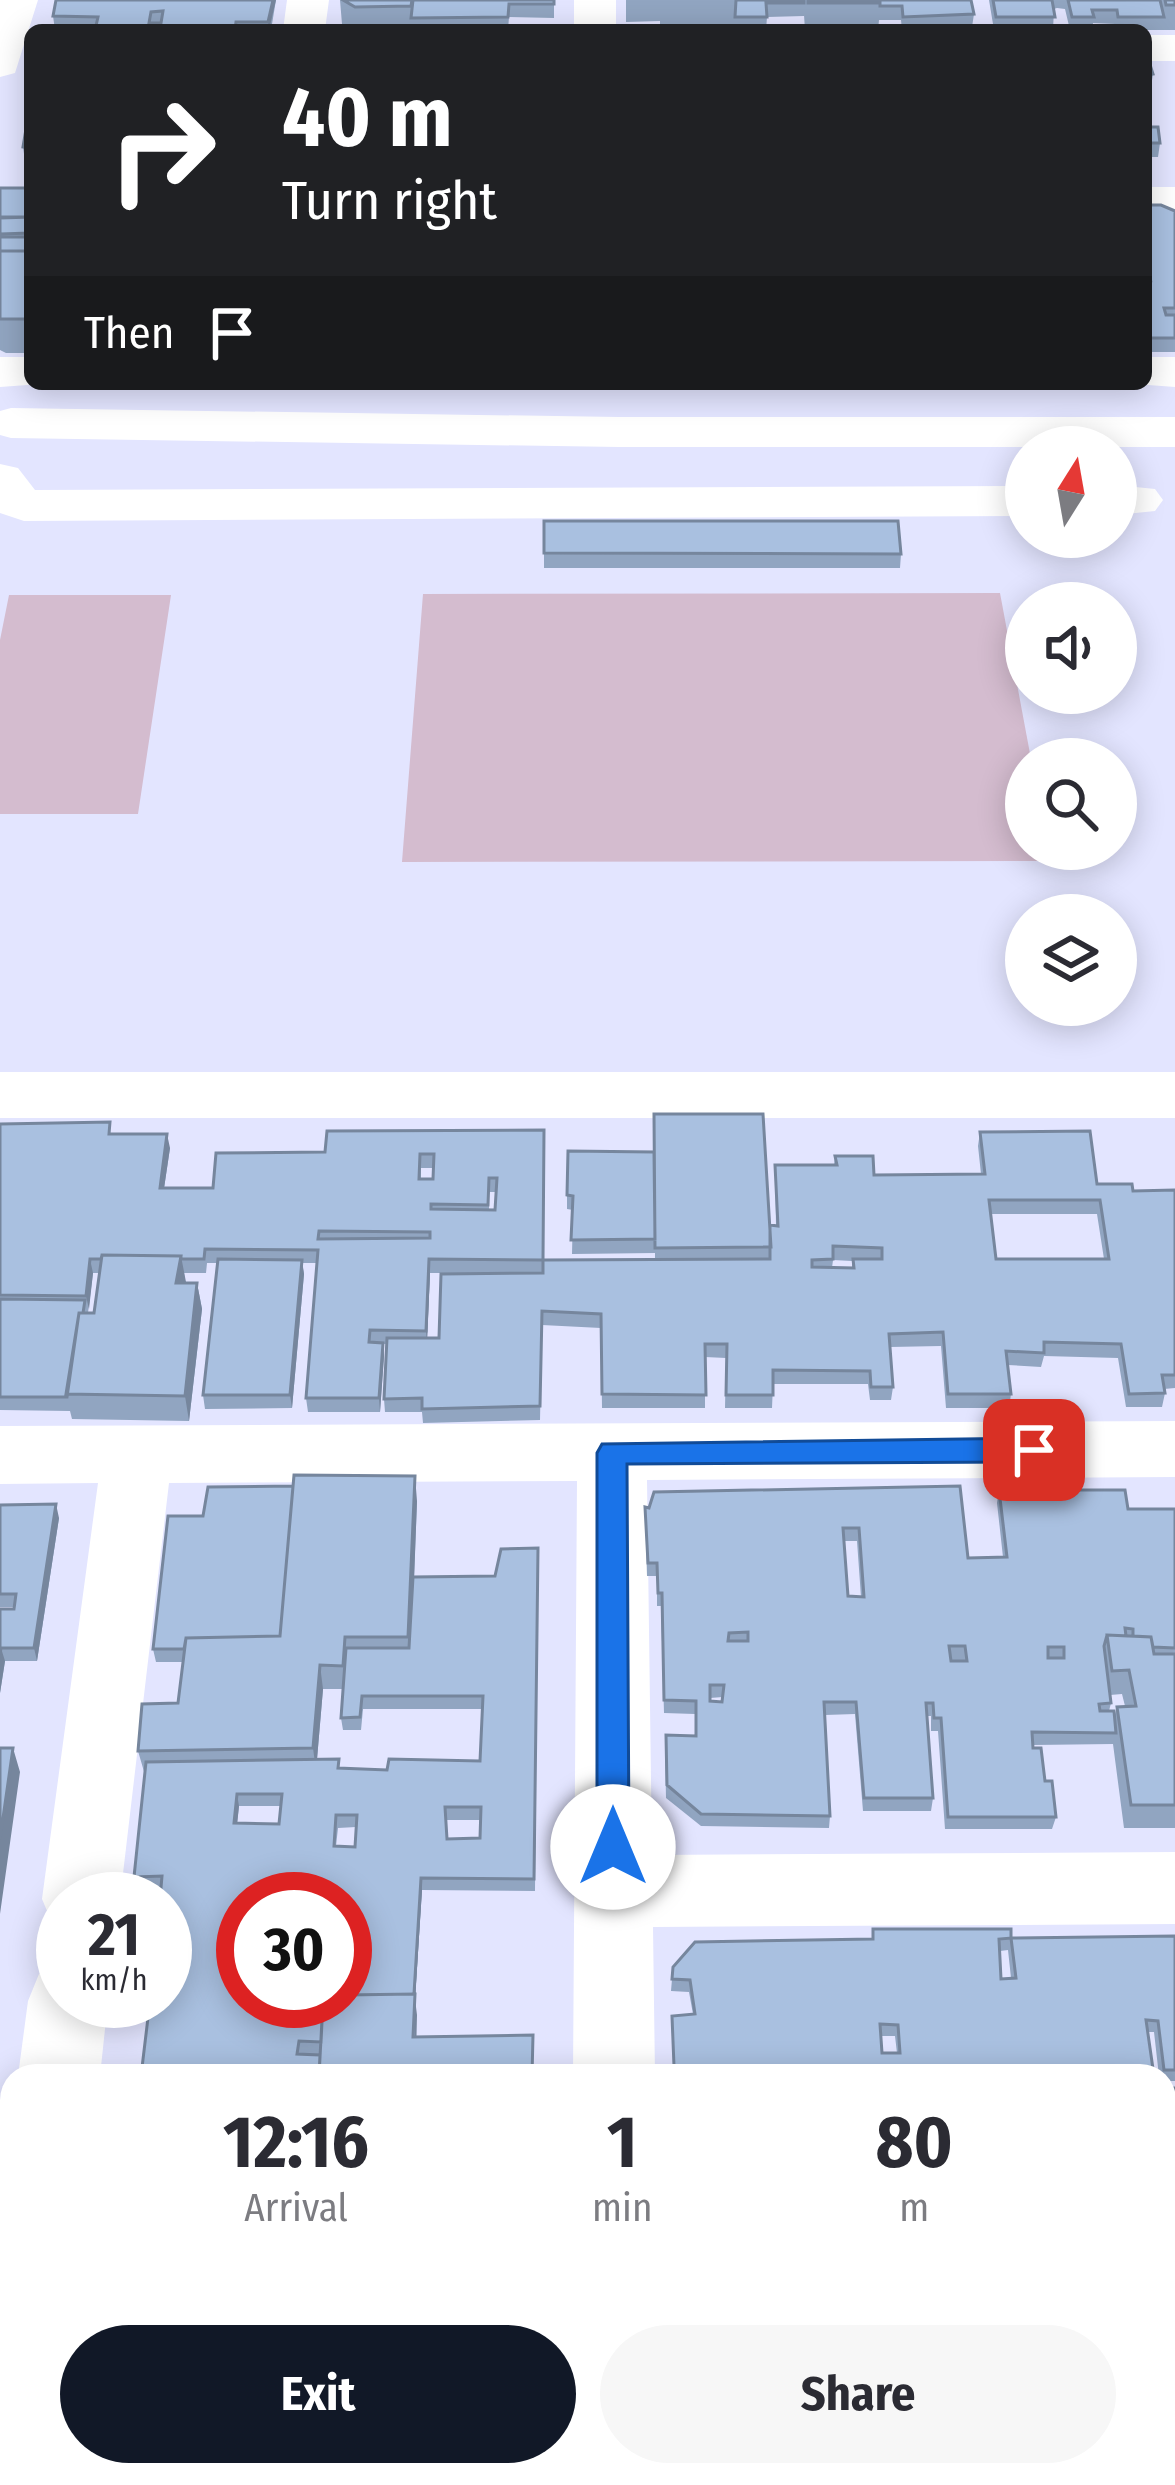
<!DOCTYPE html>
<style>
:root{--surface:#fff;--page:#f7f7f7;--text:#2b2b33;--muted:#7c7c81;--accent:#111827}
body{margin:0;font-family:"Fira Sans Condensed",sans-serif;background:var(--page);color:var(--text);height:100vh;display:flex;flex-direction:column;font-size:45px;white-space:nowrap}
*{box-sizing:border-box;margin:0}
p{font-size:39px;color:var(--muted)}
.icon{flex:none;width:66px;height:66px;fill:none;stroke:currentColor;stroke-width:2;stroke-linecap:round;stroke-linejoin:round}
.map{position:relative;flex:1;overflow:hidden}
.sheet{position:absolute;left:0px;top:2064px;width:1176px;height:423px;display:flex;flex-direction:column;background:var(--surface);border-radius:36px 36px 0 0;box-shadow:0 6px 30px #0003}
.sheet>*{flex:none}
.guide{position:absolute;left:24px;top:24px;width:1128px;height:366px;border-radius:18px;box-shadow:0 6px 30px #0003;background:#202124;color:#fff;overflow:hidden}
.needle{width:78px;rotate:11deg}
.controls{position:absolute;left:1005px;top:426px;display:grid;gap:24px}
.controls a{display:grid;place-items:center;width:132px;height:132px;border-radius:50%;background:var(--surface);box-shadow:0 6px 30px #0003;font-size:60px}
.speed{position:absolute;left:36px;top:1872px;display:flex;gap:24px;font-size:60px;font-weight:700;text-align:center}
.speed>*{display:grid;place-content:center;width:156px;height:156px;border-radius:50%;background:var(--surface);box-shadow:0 6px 30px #0003;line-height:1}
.speed small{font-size:30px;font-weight:400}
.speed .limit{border:18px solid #d22;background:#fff;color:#111}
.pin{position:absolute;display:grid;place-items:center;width:102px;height:102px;color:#fff;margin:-51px;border-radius:24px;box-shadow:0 6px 18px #0006}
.me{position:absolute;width:132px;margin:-66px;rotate:0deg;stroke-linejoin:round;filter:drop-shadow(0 0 9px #0008)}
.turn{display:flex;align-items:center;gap:42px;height:252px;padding:0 60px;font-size:54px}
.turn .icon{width:156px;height:156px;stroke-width:2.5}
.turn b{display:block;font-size:84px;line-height:102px}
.then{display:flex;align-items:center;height:114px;padding:0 60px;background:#0003;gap:24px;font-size:45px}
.eta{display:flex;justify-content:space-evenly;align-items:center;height:204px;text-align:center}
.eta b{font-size:72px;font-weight:700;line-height:84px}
.primary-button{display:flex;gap:24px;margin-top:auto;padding:24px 60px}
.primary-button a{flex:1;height:138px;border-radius:72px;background:var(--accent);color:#fff;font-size:48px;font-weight:700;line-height:138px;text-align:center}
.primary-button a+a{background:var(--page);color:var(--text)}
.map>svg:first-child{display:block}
.green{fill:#d4bccf}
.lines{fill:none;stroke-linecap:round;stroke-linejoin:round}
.minor{fill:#fff;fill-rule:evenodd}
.wall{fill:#91a5c1;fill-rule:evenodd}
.shaded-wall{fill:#76869d}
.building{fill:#a9c0e0;stroke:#76869d;stroke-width:3;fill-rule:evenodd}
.route{fill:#1a73e8;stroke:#114b97;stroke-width:3}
</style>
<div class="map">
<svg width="1175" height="2485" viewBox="0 0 1175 2485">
<rect width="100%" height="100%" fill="#e3e5ff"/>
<!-- green -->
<path class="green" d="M 1000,593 L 1031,759 L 1026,759 L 1026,849 L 1049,849 L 1051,861 L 402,862 L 423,594 Z
M 9,595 L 171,595 L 138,814 L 0,814 L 0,640 Z"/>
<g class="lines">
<!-- minor -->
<path class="minor" d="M 0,0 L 38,0 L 15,73 L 0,77 Z
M 287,0 L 329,0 L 325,30 L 283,30 Z
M 574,0 L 616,0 L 616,30 L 574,30 Z
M 1146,35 L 1175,35 L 1175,61 L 1146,61 Z
M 1146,187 L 1175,187 L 1175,215 L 1146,215 Z
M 0,357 L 30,357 L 30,384 L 41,384 L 0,387 Z
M 1146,357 L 1175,357 L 1175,387 L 1135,384 L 1146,384 Z
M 11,408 L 619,417 L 1175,417 L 1175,447 L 619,447 L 11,438 L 0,435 L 0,411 Z
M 0,464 L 18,468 L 35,490 L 1026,486 L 1026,516 L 24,521 L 0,513 Z
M 1116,485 L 1155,489 L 1163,500 L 1155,511 L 1116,515 Z
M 0,1072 L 1175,1072 L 1175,1118 L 0,1118 Z
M 1175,1421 L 1175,1477 L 647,1480 L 652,1855 L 1175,1852 L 1175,1924 L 653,1927 L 655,2076 L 573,2076 L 577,1481 L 169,1483 L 120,1899 L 63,1899 L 63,1928 L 53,1925 L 42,1899 L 98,1483 L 0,1484 L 0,1426 Z
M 63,1965 L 63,2001 L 108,2001 L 100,2076 L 18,2076 L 28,2001 L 39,1974 Z
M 1164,2387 L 1175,2387 L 1175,2477 L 1160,2475 L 1164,2475 Z
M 12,2401 L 12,2475 L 53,2475 L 52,2485 L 0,2485 L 0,2406 Z
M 572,2475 L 662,2475 L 662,2485 L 572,2485 Z"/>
</g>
<!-- wall -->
<path class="wall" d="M 56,0 L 276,0 L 271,30 L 55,30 L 53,16 Z
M 340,0 L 554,0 L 554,18 L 509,17 L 508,30 L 354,30 L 342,24 Z
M 626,0 L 971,0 L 974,14 L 972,27 L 902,30 L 901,20 L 879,20 L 878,30 L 805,30 L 804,15 L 804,16 L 767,17 L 766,30 L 660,30 L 660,21 L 626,22 Z
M 989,0 L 1175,0 L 1175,30 L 1116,30 L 1115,24 L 1093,23 L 1092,30 L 1070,30 L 1065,9 L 1057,8 L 1054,9 L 1053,30 L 994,30 Z
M 1146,52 L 1153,74 L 1149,99 L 1146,100 Z
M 1146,127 L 1160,143 L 1158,157 L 1148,157 L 1150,166 L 1147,180 Z
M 30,129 L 30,161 L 25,161 L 23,147 Z
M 30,174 L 30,353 L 6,353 L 0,350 L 0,188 L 27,188 Z
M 1146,205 L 1175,211 L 1175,352 L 1146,352 Z
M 544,521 L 901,554 L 900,568 L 544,568 Z
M 0,1124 L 112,1134 L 170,1148 L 164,1188 L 213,1188 L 325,1152 L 544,1130 L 543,1260 L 655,1260 L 655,1253 L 572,1254 L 573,1210 L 567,1209 L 567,1195 L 776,1226 L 775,1165 L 834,1165 L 835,1156 L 874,1175 L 981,1174 L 978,1146 L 980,1132 L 1097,1184 L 1133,1191 L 1175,1190 L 1175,1388 L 1164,1389 L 1165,1393 L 1162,1407 L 1126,1407 L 1118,1358 L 1044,1356 L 1041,1367 L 1008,1365 L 1011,1394 L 1009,1408 L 946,1408 L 941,1346 L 890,1347 L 893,1387 L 891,1400 L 870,1400 L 868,1384 L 773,1384 L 772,1408 L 725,1408 L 726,1358 L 705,1357 L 705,1408 L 602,1408 L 601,1328 L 542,1325 L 540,1420 L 423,1423 L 422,1412 L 385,1412 L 384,1399 L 387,1344 L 383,1344 L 384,1356 L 380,1412 L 308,1412 L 306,1398 L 317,1263 L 302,1263 L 304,1274 L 292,1408 L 205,1409 L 203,1395 L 218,1263 L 207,1263 L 206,1273 L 184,1273 L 185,1283 L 197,1283 L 202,1309 L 189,1421 L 72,1419 L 70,1411 L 0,1410 ZM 421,1168 L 433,1168 L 433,1179 L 421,1179 ZM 489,1192 L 496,1192 L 495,1210 L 489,1210 ZM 991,1214 L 1097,1214 L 1104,1259 L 996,1259 ZM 833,1260 L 852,1261 L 852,1268 L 832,1268 ZM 93,1273 L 100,1273 L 94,1313 L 88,1313 ZM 430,1273 L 482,1273 L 439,1338 L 427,1338 Z
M 960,1486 L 968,1558 L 1003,1557 L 997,1503 L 999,1490 L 1128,1509 L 1175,1509 L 1175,1828 L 1124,1828 L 1113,1744 L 1033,1745 L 1056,1817 L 1052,1829 L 945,1829 L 938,1731 L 931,1731 L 931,1716 L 927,1716 L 933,1798 L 931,1811 L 863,1811 L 855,1714 L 825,1715 L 830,1816 L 829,1828 L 701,1826 L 666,1798 L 665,1748 L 695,1736 L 695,1714 L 664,1713 L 661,1606 L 657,1606 L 657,1576 L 647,1576 L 645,1507 ZM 844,1541 L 857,1541 L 861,1597 L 848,1596 ZM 1122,1694 L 1125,1706 L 1117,1707 L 1114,1718 L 1109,1711 L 1111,1703 L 1110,1695 ZM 723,1697 L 722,1702 L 710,1701 L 710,1698 Z
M 417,1501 L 414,1577 L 495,1576 L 538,1548 L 535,1891 L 422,1890 L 415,1999 L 416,2037 L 533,2035 L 533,2076 L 141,2076 L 161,1888 L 137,1889 L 134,1877 L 145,1775 L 138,1751 L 178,1703 L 183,1662 L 156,1662 L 153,1649 L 203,1516 ZM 323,1689 L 343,1689 L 341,1718 L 343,1730 L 361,1730 L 363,1709 L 482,1709 L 480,1761 L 387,1770 L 341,1768 L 317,1759 ZM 239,1806 L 281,1806 L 279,1824 L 237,1823 ZM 446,1820 L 480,1820 L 480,1838 L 447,1839 ZM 356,1827 L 355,1847 L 336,1846 L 338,1828 ZM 277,1889 L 289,1889 L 345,2001 L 243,2001 L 243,1899 L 277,1899 Z
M 0,1505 L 59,1518 L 37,1661 L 5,1661 L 0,1693 L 0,1609 L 14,1609 L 15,1607 L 0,1607 Z
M 873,1929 L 1011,1938 L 1175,1936 L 1175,2081 L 1164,2081 L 1164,2076 L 1159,2076 L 1154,2032 L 1148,2032 L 1154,2076 L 664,2076 L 673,2066 L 693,2014 L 689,1992 L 671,1991 L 673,1967 L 872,1939 ZM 1008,1950 L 1011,1978 L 1001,1979 L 1000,1951 ZM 880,2036 L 895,2036 L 897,2053 L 882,2053 Z
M 1167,2088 L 1175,2088 L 1175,2190 L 1164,2108 L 1164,2097 Z
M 1164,2175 L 1175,2253 L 1175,2361 L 1164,2361 Z"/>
<!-- shaded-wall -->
<path class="shaded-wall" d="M 273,0 L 276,0 L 269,30 L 268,22 Z
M 167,1134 L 170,1148 L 162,1202 L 160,1188 Z
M 181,1256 L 186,1282 L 181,1308 L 176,1283 Z
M 90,1259 L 93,1273 L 89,1309 L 86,1296 Z
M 429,1259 L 430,1273 L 427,1344 L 426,1331 Z
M 302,1260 L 304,1274 L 292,1408 L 290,1395 Z
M 197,1283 L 202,1309 L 189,1421 L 185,1396 Z
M 383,1343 L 384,1356 L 380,1412 L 379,1398 Z
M 415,1476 L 417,1501 L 411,1661 L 408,1637 Z
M 56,1504 L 59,1518 L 37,1661 L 34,1648 Z
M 1,1648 L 5,1661 L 0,1693 L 0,1654 Z
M 320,1665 L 323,1689 L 316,1771 L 313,1748 Z
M 13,1748 L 20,1772 L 0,1914 L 0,1839 Z
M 237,1794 L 239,1806 L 236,1835 L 234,1823 Z
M 421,1878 L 422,1890 L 415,1999 L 417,2015 L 416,2058 L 413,2004 Z"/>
<!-- building -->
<path class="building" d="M 56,0 L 273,0 L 268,22 L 236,22 L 235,30 L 87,30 L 95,30 L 98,17 L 53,16 ZM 163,11 L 161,23 L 149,23 L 151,12 Z
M 343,0 L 412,0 L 411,6 L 355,7 Z
M 413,0 L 554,0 L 554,4 L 509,4 L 508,17 L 411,18 Z
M 736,0 L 804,0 L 804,3 L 766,3 L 767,17 L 735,17 Z
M 808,0 L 880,0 L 880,3 L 808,3 Z
M 880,0 L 971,0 L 974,14 L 903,17 L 902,6 L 880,6 Z
M 993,0 L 1052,0 L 1055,17 L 996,17 Z
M 1068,0 L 1160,0 L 1164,17 L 1118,17 L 1117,10 L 1092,10 L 1094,17 L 1072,17 Z
M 1165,0 L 1175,0 L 1175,5 L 1166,5 Z
M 1146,52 L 1153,74 L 1146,75 Z
M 1146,127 L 1158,127 L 1160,143 L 1146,143 Z
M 26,129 L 30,129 L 30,148 L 23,147 Z
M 30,174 L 30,217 L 0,218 L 0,188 L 27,188 Z
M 1146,205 L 1161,205 L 1175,211 L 1175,308 L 1164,308 L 1166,315 L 1175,315 L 1175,338 L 1146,338 L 1146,272 L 1150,277 L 1149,271 L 1146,271 Z
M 0,217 L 30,217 L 30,233 L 0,234 Z
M 0,237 L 30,237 L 30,251 L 0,251 Z
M 0,251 L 30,251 L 30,319 L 0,319 Z
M 544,521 L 898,521 L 901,554 L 544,553 Z
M 654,1114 L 763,1114 L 771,1247 L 655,1248 Z
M 110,1122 L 109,1134 L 167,1134 L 160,1188 L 213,1188 L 216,1153 L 325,1152 L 327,1131 L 544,1130 L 543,1260 L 429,1259 L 426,1331 L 370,1330 L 369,1342 L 383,1343 L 379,1398 L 306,1398 L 318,1250 L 205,1249 L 204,1259 L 181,1259 L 181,1256 L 102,1255 L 101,1259 L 90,1259 L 86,1296 L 0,1295 L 0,1124 ZM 420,1154 L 434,1154 L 433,1179 L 419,1179 ZM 489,1178 L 497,1178 L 495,1210 L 431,1209 L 431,1204 L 488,1205 ZM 319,1231 L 430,1232 L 430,1238 L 318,1239 Z
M 1090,1131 L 1097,1184 L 1132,1184 L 1133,1191 L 1175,1190 L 1175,1375 L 1162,1375 L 1165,1393 L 1129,1394 L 1121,1344 L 1044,1342 L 1044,1353 L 1006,1351 L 1011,1394 L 948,1394 L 943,1332 L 889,1334 L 893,1387 L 871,1387 L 870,1371 L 773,1370 L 773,1395 L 726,1395 L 727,1344 L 705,1344 L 706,1395 L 602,1394 L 601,1314 L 542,1311 L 540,1406 L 422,1409 L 422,1398 L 384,1399 L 387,1338 L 439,1338 L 441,1274 L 543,1273 L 543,1260 L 770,1259 L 770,1225 L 778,1226 L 775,1165 L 837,1165 L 835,1156 L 873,1156 L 874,1175 L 985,1174 L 980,1132 ZM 989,1200 L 1100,1200 L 1109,1259 L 996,1259 ZM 833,1246 L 882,1248 L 882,1259 L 853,1259 L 854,1268 L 812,1267 L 812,1260 L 833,1259 Z
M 568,1151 L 654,1152 L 655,1239 L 571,1240 L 573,1196 L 567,1195 Z
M 102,1255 L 181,1256 L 176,1283 L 197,1283 L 185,1396 L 66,1394 L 79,1313 L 94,1313 Z
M 218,1259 L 302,1260 L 290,1395 L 203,1395 Z
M 0,1299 L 85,1300 L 83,1313 L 79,1313 L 67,1397 L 0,1397 Z
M 294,1475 L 415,1476 L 408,1637 L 345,1637 L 343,1666 L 320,1665 L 313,1748 L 138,1751 L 142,1704 L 178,1703 L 186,1638 L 280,1636 Z
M 293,1486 L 280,1636 L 186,1638 L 184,1649 L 153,1649 L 168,1516 L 203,1516 L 208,1487 Z
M 960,1486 L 968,1558 L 1007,1557 L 999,1490 L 1125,1490 L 1128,1509 L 1175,1509 L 1175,1648 L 1153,1647 L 1151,1637 L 1133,1636 L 1133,1629 L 1125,1628 L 1126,1636 L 1107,1635 L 1104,1646 L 1111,1703 L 1099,1704 L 1100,1711 L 1114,1711 L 1116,1733 L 1032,1732 L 1033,1748 L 1041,1748 L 1045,1781 L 1052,1781 L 1056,1817 L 948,1817 L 941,1718 L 934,1718 L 933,1703 L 926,1703 L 933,1798 L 864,1798 L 856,1702 L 824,1702 L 830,1816 L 701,1814 L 667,1785 L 666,1735 L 696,1736 L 696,1701 L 664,1700 L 662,1593 L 658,1593 L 657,1563 L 648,1563 L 645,1507 L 649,1508 L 654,1492 ZM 843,1528 L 859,1528 L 864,1597 L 848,1596 ZM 748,1632 L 748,1641 L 728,1641 L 729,1633 ZM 949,1646 L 965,1646 L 967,1661 L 951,1661 ZM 1048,1647 L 1064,1647 L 1064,1658 L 1048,1658 ZM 710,1685 L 724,1685 L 722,1702 L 710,1701 Z
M 56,1504 L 34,1648 L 1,1648 L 0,1654 L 0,1609 L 14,1609 L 16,1594 L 0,1594 L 0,1505 Z
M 538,1548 L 534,1879 L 421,1878 L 414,1994 L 345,1995 L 345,1899 L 288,1899 L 290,1877 L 275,1877 L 273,1899 L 243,1899 L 243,2001 L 323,2001 L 321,2042 L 299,2041 L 297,2054 L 320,2055 L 319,2076 L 141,2076 L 150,2001 L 165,2001 L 165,1899 L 160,1899 L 162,1876 L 134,1877 L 146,1762 L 339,1759 L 338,1768 L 387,1770 L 389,1759 L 480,1761 L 483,1696 L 362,1696 L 360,1717 L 341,1718 L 346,1648 L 409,1648 L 413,1577 L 495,1576 L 501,1549 ZM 237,1794 L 282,1794 L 279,1824 L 234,1823 ZM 445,1807 L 481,1807 L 480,1838 L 447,1839 ZM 336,1815 L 357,1815 L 355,1847 L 334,1846 Z
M 1107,1635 L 1151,1637 L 1154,1654 L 1175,1654 L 1175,1805 L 1131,1805 L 1117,1707 L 1136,1706 L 1129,1670 L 1112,1671 Z
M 0,1748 L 13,1748 L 0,1839 Z
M 873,1929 L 1011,1929 L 1011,1938 L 1175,1936 L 1175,2070 L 1164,2070 L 1158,2021 L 1146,2020 L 1154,2076 L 818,2076 L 817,2067 L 773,2067 L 773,2076 L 665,2076 L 665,2066 L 674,2066 L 672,2016 L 695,2014 L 690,1980 L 672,1979 L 673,1967 L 695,1942 L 873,1939 ZM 1011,1938 L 1016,1978 L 1001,1979 L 999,1939 ZM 880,2024 L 898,2025 L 900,2053 L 882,2053 Z
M 415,1994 L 413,2037 L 533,2035 L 532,2076 L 319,2076 L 323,2001 L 345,2001 L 345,1995 Z
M 1167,2088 L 1175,2088 L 1175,2151 Z
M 1164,2175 L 1175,2253 L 1175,2351 L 1164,2351 Z
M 67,2475 L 528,2475 L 528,2485 L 66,2485 Z"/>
<!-- route -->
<path class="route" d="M 1034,1438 L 1044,1442 L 1049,1450 L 1044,1458 L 1034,1462 L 627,1464 L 629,1847 L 624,1858 L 613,1862 L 602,1858 L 597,1847 L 597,1453 L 602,1444 Z"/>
</svg>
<div class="controls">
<a><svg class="needle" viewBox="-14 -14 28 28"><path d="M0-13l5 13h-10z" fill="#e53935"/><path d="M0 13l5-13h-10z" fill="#7c7c81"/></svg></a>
<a><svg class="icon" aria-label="sound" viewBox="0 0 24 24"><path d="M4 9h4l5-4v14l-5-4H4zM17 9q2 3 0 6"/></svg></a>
<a><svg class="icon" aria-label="search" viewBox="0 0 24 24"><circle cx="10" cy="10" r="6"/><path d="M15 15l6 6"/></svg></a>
<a><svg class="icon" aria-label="layers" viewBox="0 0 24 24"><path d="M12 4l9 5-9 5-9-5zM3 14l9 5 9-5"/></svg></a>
</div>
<div class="speed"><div>21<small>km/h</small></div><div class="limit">30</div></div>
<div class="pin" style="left:1034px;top:1450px;background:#d93025"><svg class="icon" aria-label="arrive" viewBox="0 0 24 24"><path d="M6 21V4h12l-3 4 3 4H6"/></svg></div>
<svg class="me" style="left:613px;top:1847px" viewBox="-20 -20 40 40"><circle r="19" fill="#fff"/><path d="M0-13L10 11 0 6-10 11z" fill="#1a73e8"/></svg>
<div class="guide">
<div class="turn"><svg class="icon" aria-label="right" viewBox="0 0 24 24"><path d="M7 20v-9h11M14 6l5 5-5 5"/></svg><div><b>40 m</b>Turn right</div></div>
<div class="then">Then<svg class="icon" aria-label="arrive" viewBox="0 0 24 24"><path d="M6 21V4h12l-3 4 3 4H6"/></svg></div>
</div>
<section class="sheet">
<div class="eta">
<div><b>12:16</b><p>Arrival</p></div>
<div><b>1</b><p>min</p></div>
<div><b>80</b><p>m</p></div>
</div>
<div class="primary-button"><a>Exit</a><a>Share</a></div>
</section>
</div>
